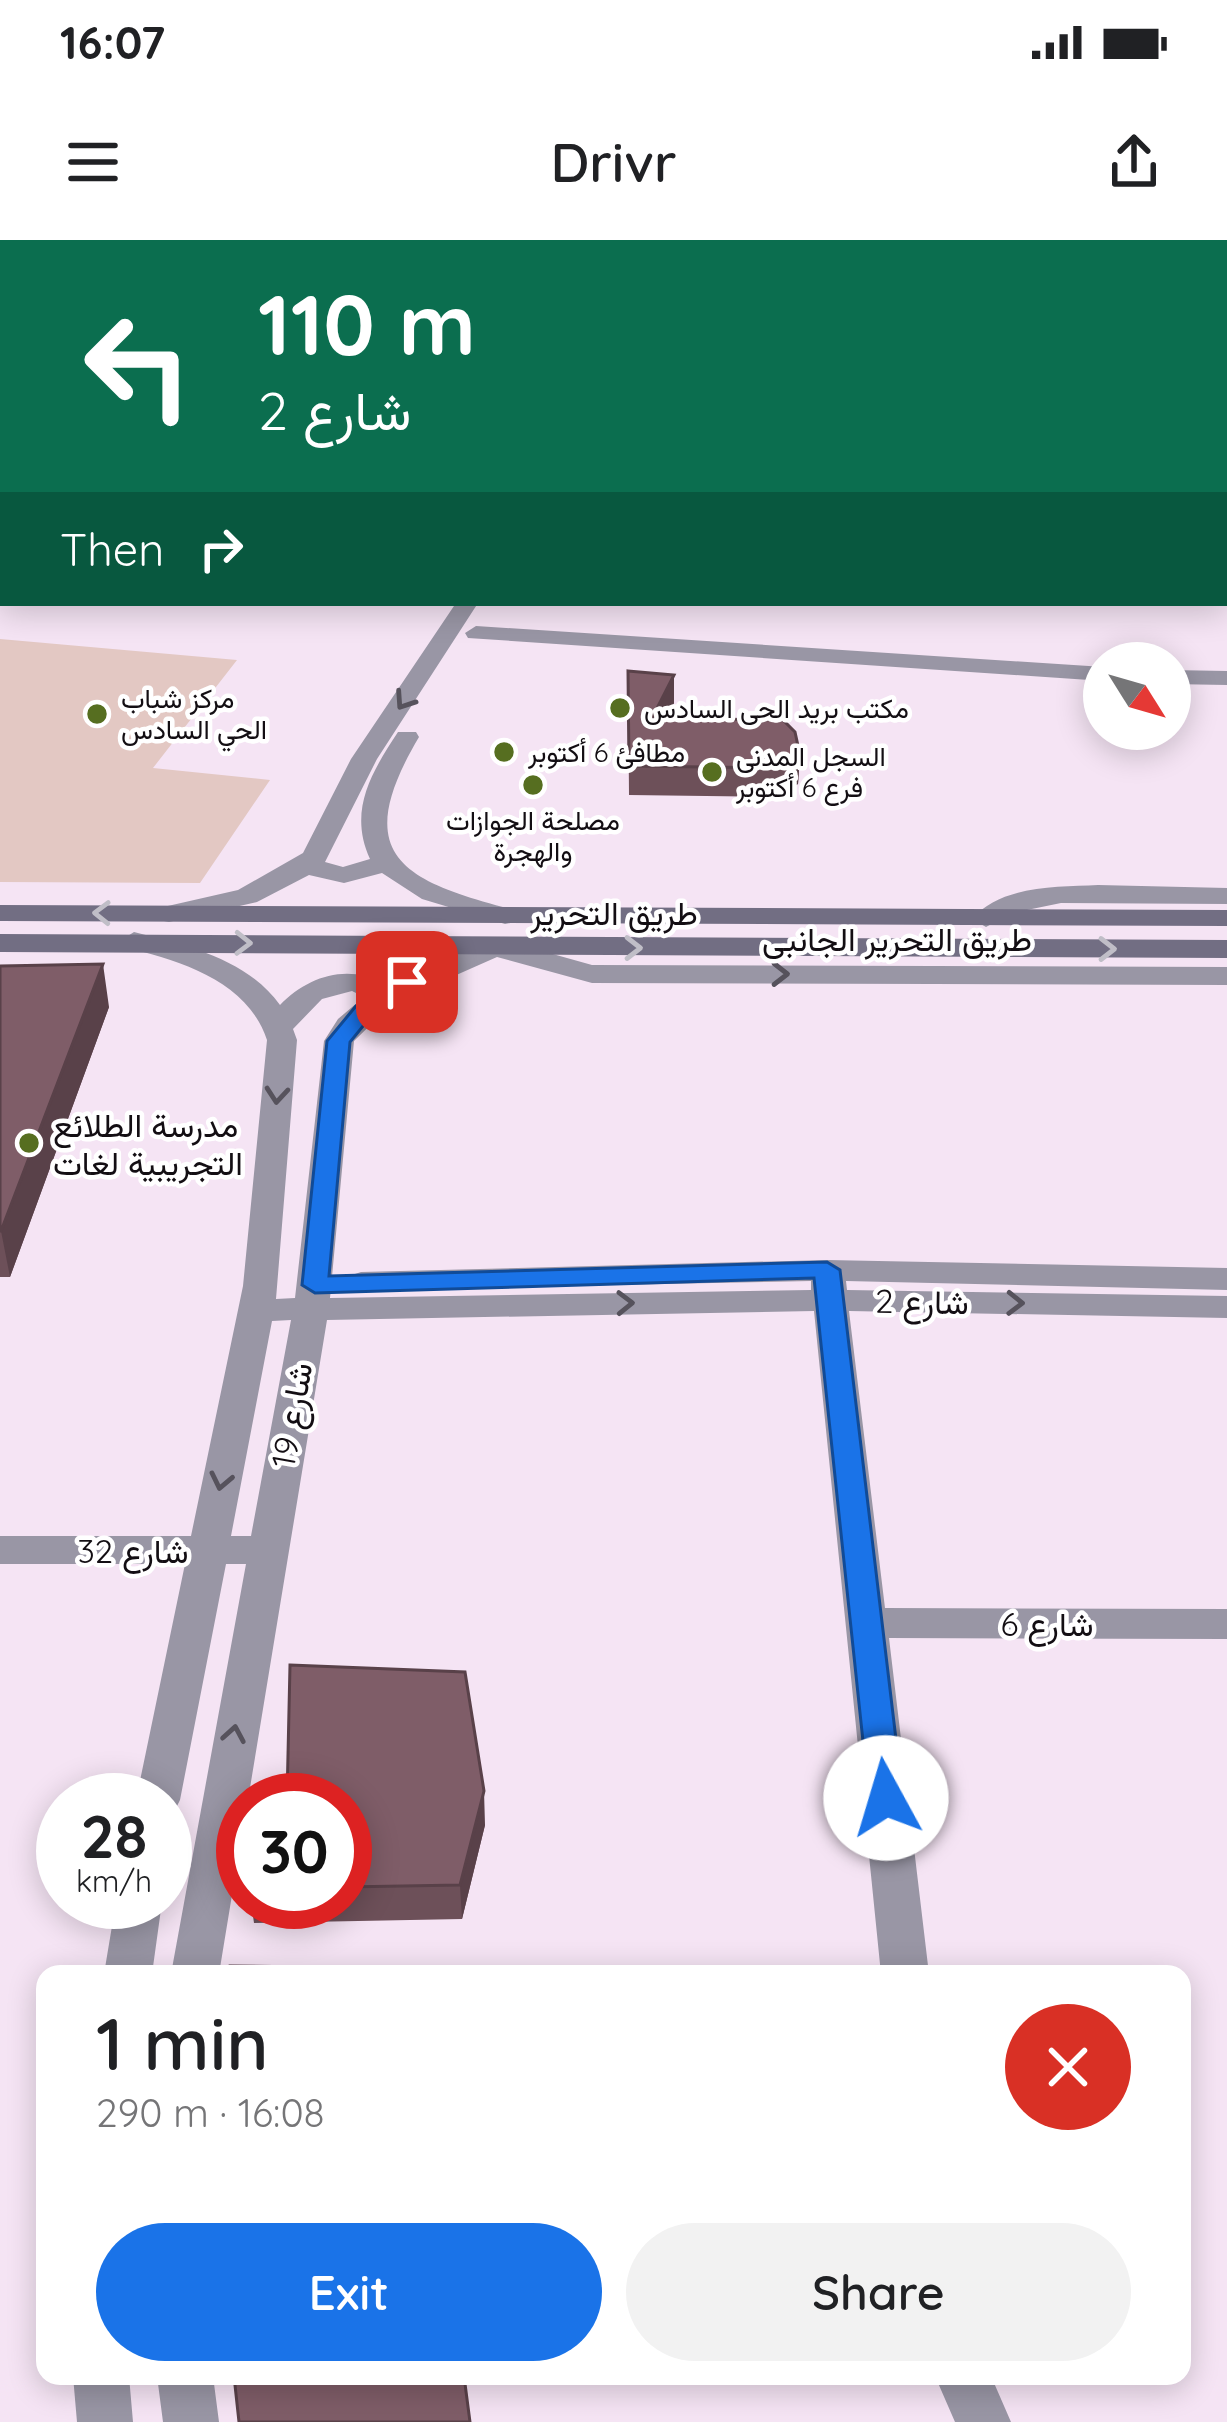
<!DOCTYPE html>
<meta charset="utf-8">
<style>
:root{--surface:#fff;--page:#f2f2f2;--text:#202124;--muted:#757577;--accent:#1a73e8}
body{margin:0;font-family:Quicksand,Vazirmatn,sans-serif;background:var(--page);color:var(--text);height:100vh;display:flex;flex-direction:column;font-size:45px;white-space:nowrap}
*{box-sizing:border-box;margin:0}
p{font-size:39px;color:var(--muted)}
.icon{flex:none;width:66px;height:66px;fill:none;stroke:currentColor;stroke-width:2;stroke-linecap:round;stroke-linejoin:round}
.map{position:relative;flex:1;overflow:hidden}
.drawer{position:absolute;left:36px;top:1725px;width:1155px;height:420px;display:flex;flex-direction:column;background:var(--surface);border-radius:24px;box-shadow:0 6px 30px #0003}
.drawer>*{flex:none}
.guide{position:absolute;left:0px;top:0px;width:1227px;height:366px;box-shadow:0 6px 30px #0003;background:#0b6e4f;color:#fff;overflow:hidden}
.needle{width:78px;rotate:127deg}
.buttons{position:absolute;left:1083px;top:402px;display:grid;gap:24px}
.buttons a{display:grid;place-items:center;width:108px;height:108px;border-radius:50%;background:var(--surface);box-shadow:0 6px 30px #0003;font-size:60px}
.speed{position:absolute;left:36px;top:1533px;display:flex;gap:24px;font-size:60px;font-weight:700;text-align:center}
.speed>*{display:grid;place-content:center;width:156px;height:156px;border-radius:50%;background:var(--surface);box-shadow:0 6px 30px #0003;line-height:1}
.speed small{font-size:30px;font-weight:400}
.speed .limit{border:18px solid #d22;background:#fff;color:#111}
.pin{position:absolute;display:grid;place-items:center;width:102px;height:102px;color:#fff;margin:-51px;border-radius:24px;box-shadow:0 6px 18px #0006}
.me{position:absolute;width:132px;margin:-66px;rotate:354deg;stroke-linejoin:round;filter:drop-shadow(0 0 9px #0008)}
.turn{display:flex;align-items:center;gap:42px;height:252px;padding:0 60px;font-size:54px}
.turn .icon{width:156px;height:156px;stroke-width:2.5}
.turn b{display:block;font-size:84px;line-height:102px}
.then{display:flex;align-items:center;height:114px;padding:0 60px;background:#0003;gap:24px;font-size:45px}
.round{display:grid;place-items:center;flex:none;width:126px;height:126px;border-radius:63px;background:var(--page)}
.summary{display:flex;align-items:center;justify-content:space-between;height:204px;padding:0 60px}
h1{font-size:72px;font-weight:600;line-height:90px}
.primary-button{display:flex;gap:24px;margin-top:auto;padding:24px 60px}
.primary-button a{flex:1;height:138px;border-radius:72px;background:var(--accent);color:#fff;font-size:48px;font-weight:600;line-height:138px;text-align:center}
.primary-button a+a{background:var(--page);color:var(--text)}
.status{display:flex;justify-content:space-between;align-items:center;height:84px;padding:0 60px;background:var(--surface);direction:ltr}
.status svg{height:33px;fill:currentColor}
header{display:flex;justify-content:space-between;align-items:center;height:156px;padding:0 60px;background:var(--surface);font-size:54px;font-weight:600}
.map>svg:first-child{display:block}
.green{fill:#e3c8c3}
.lines{fill:none;stroke-linecap:round;stroke-linejoin:round}
.street{fill:#9996a5;fill-rule:evenodd}
.secondary{fill:#726e83;fill-rule:evenodd}
.wall{fill:#6d5059}
.shaded-wall{fill:#594149}
.building{fill:#7f5d68;stroke:#594149;stroke-width:3}
.oneway{stroke:#56525c}
.oneway2{stroke:#c0bec7}
.route{fill:#1a73e8;stroke:#114b97;stroke-width:3}
.poi-dot{fill:#566e20;stroke:#fff;stroke-width:4.5}
.labels{text-anchor:middle;dominant-baseline:central;stroke-width:9;stroke-linejoin:round;paint-order:stroke}
.far-poi-label{font-size:27px;fill:#130e13;stroke:#fff;text-anchor:start}
.street-label{font-size:33px;fill:#130e13;stroke:#fff}
.poi-label{font-size:33px;fill:#130e13;stroke:#fff;text-anchor:start}
</style>
<div class="status"><b>16:07</b><svg viewBox="0 0 49 12"><path d="M0 12V9h3v3zM5 12V6h3v6zM10 12V3h3v9zM15 12V0h3v12zM26 1h20v11H26zM47 4h2v5h-2z"/></svg></div>
<header><svg class="icon" aria-label="menu" viewBox="0 0 24 24"><path d="M4 6h16M4 12h16M4 18h16"/></svg>Drivr<svg class="icon" aria-label="share" viewBox="0 0 24 24"><path d="M12 15V3M7 8l5-5 5 5M5 13v7h14v-7"/></svg></header>
<div class="map">
<svg width="1227" height="2182" viewBox="0 0 1227 2182">
<rect width="100%" height="100%" fill="#f5e4f4"/>
<!-- green -->
<path class="green" d="M 0,399 L 237,420 L 153,528 L 270,540 L 200,643 L 0,642 Z"/>
<g class="lines">
<!-- street -->
<path class="street" d="M 677,0 L 693,0 L 694,3 L 678,3 Z
M 1224,5 L 1227,5 L 1227,15 L 1224,15 Z
M 1224,123 L 1227,123 L 1227,133 L 1224,133 Z
M 0,145 L 3,145 L 3,157 L 0,157 Z
M 1224,212 L 1227,212 L 1227,224 L 1224,224 Z
M 456,363 L 478,363 L 377,519 L 325,622 L 343,627 L 370,619 C 348,571 371,533 398,492 L 416,492 L 419,497 C 349,615 401,641 515,670 L 519,676 L 515,682 L 505,684 L 422,659 L 382,633 L 344,643 L 309,635 L 257,662 L 169,682 L 159,680 L 155,674 L 159,668 L 238,650 L 303,613 L 351,519 Z
M 476,386 L 1104,427 L 1104,441 L 468,398 L 465,393 Z
M 1170,430 L 1227,431 L 1227,445 L 1170,444 Z
M 1098,645 L 1227,648 L 1227,664 L 1061,663 L 1012,673 L 986,687 L 972,679 C 1001,645 1057,647 1098,645 Z
M 134,692 C 186,705 247,719 280,765 C 308,736 348,723 385,744 L 457,710 L 499,699 L 592,725 L 1227,727 L 1227,745 L 592,743 L 497,717 L 393,763 L 354,801 L 330,1058 L 811,1050 L 811,1041 L 349,1050 L 343,1043 L 349,1036 L 361,1032 L 827,1020 L 1227,1028 L 1227,1050 L 846,1041 L 847,1050 L 1227,1056 L 1227,1078 L 849,1071 L 885,1368 L 1227,1369 L 1227,1399 L 889,1398 L 929,1734 L 881,1734 L 814,1071 L 327,1080 L 248,1560 L 243,1560 L 243,1588 L 219,1734 L 171,1734 L 246,1324 L 226,1324 L 180,1560 L 174,1572 L 165,1575 L 165,1560 L 136,1560 L 185,1324 L 0,1324 L 0,1296 L 191,1296 L 243,1046 L 267,800 C 247,740 180,721 124,707 L 120,701 ZM 352,751 L 364,757 L 338,779 L 324,801 L 295,1058 L 276,1059 L 297,800 L 293,789 L 322,759 ZM 291,1080 L 251,1296 L 231,1296 L 272,1081 Z
M 116,1662 L 162,1662 L 152,1734 L 104,1734 Z
M 73,2136 L 129,2136 L 133,2182 L 77,2182 Z
M 157,2136 L 213,2136 L 219,2182 L 163,2182 Z
M 935,2136 L 991,2136 L 1011,2182 L 955,2182 Z"/>
<!-- secondary -->
<path class="secondary" d="M 0,665 L 1227,670 L 1227,686 L 0,681 Z
M 0,694 L 1227,700 L 1227,718 L 0,712 Z"/>
</g>
<!-- wall -->
<path class="wall" d="M 628,431 L 674,463 L 666,478 L 800,515 L 798,544 L 789,548 L 789,557 L 629,555 Z
M 0,726 L 109,767 L 10,1037 L 0,1037 Z
M 345,1560 L 485,1585 L 462,1679 L 254,1683 L 251,1662 L 345,1662 Z"/>
<!-- shaded-wall -->
<path class="shaded-wall" d="M 674,435 L 674,463 L 652,507 L 652,478 Z
M 800,515 L 798,544 L 789,548 L 790,520 Z
M 103,724 L 109,767 L 10,1037 L 1,991 Z
M 484,1551 L 485,1585 L 462,1679 L 460,1645 Z"/>
<!-- building -->
<path class="building" d="M 628,431 L 674,435 L 652,478 L 783,480 L 795,492 L 800,515 L 790,520 L 790,528 L 629,526 Z
M 103,724 L 1,991 L 0,991 L 0,726 Z
M 290,1425 L 465,1432 L 484,1551 L 460,1645 L 345,1647 L 345,1560 L 287,1560 Z
M 230,1726 L 462,1729 L 461,1734 L 229,1734 Z
M 234,2136 L 464,2136 L 470,2182 L 239,2182 Z"/>
<!-- one-way arrows -->
<defs><path id="oneway-chevron" d="M-2-3.5L2.5 0L-2 3.5" fill="none" stroke-width="1.6" stroke-linecap="round" stroke-linejoin="round" transform="scale(3)"/></defs>
<g class="oneway">
<use href="#oneway-chevron" transform="translate(404 461) rotate(124)"/>
<use href="#oneway-chevron" transform="translate(780 734)"/>
<use href="#oneway-chevron" transform="translate(277 855) rotate(95)"/>
<use href="#oneway-chevron" transform="translate(625 1063) rotate(-1)"/>
<use href="#oneway-chevron" transform="translate(1015 1063) rotate(1)"/>
<use href="#oneway-chevron" transform="translate(221 1241) rotate(102)"/>
<use href="#oneway-chevron" transform="translate(234 1494) rotate(-80)"/>
</g>
<g class="oneway2">
<use href="#oneway-chevron" transform="translate(102 673) rotate(-179)"/>
<use href="#oneway-chevron" transform="translate(243 703) rotate(1)"/>
<use href="#oneway-chevron" transform="translate(633 708)"/>
<use href="#oneway-chevron" transform="translate(1107 709)"/>
</g>
<!-- route -->
<path class="route" d="M 407,735 L 419,742 L 415,746 L 372,775 L 350,802 L 329,1036 L 827,1022 L 840,1030 L 903,1558 L 898,1568 L 886,1571 L 874,1568 L 869,1558 L 814,1038 L 315,1053 L 302,1045 L 327,801 L 356,766 Z"/>
<!-- markers -->
<g class="poi-dot">
<circle cx="620" cy="468" r="12"/>
<circle cx="97" cy="474" r="12"/>
<circle cx="504" cy="512" r="12"/>
<circle cx="712" cy="532" r="12"/>
<circle cx="533" cy="545" r="12"/>
<circle cx="29" cy="903" r="12"/>
</g>
<g class="labels">
<!-- far-poi labels -->
<g class="far-poi-label">
<text x="121" y="458">مركز شباب<tspan x="121" dy="31">الحي السادس</tspan></text>
<text x="644" y="468">مكتب بريد الحى السادس</text>
<text x="528" y="512">مطافئ 6 أكتوبر</text>
<text x="736" y="516">السجل المدنى<tspan x="736" dy="31">فرع 6 أكتوبر</tspan></text>
<text x="533" y="580" text-anchor="middle">مصلحة الجوازات<tspan x="533" dy="31">والهجرة</tspan></text>
</g>
<!-- street labels -->
<g class="street-label">
<text x="614" y="672">طريق التحرير</text>
<text x="897" y="698">طريق التحرير الجانبى</text>
<text transform="translate(922 1061) rotate(1)">شارع 2</text>
<text transform="translate(291 1175) rotate(-80)">شارع 19</text>
<text x="133" y="1310">شارع 32</text>
<text x="1047" y="1383">شارع 6</text>
</g>
<!-- poi labels -->
<g class="poi-label">
<text x="53" y="884">مدرسة الطلائع<tspan x="53" dy="38">التجريبية لغات</tspan></text>
</g>
</g>
</svg>
<div class="buttons">
<a><svg class="needle" viewBox="-14 -14 28 28"><path d="M0-13l5 13h-10z" fill="#e53935"/><path d="M0 13l5-13h-10z" fill="#757577"/></svg></a>
</div>
<div class="speed"><div>28<small>km/h</small></div><div class="limit">30</div></div>
<div class="pin" style="left:407px;top:742px;background:#d93025"><svg class="icon" aria-label="arrive" viewBox="0 0 24 24"><path d="M6 21V4h12l-3 4 3 4H6"/></svg></div>
<svg class="me" style="left:886px;top:1558px" viewBox="-20 -20 40 40"><circle r="19" fill="#fff"/><path d="M0-13L10 11 0 6-10 11z" fill="#1a73e8"/></svg>
<div class="guide">
<div class="turn"><svg class="icon" aria-label="left" viewBox="0 0 24 24"><path d="M17 20v-9H6M10 6l-5 5 5 5"/></svg><div><b>110 m</b>شارع 2</div></div>
<div class="then">Then<svg class="icon" aria-label="right" viewBox="0 0 24 24"><path d="M7 20v-9h11M14 6l5 5-5 5"/></svg></div>
</div>
<section class="drawer">
<div class="summary"><div><h1>1 min</h1><p>290 m · 16:08</p></div><a class="round" style="background:#d93025;color:#fff"><svg class="icon" aria-label="close" viewBox="0 0 24 24"><path d="M6 6l12 12M18 6L6 18"/></svg></a></div>
<div class="primary-button"><a>Exit</a><a>Share</a></div>
</section>
</div>
